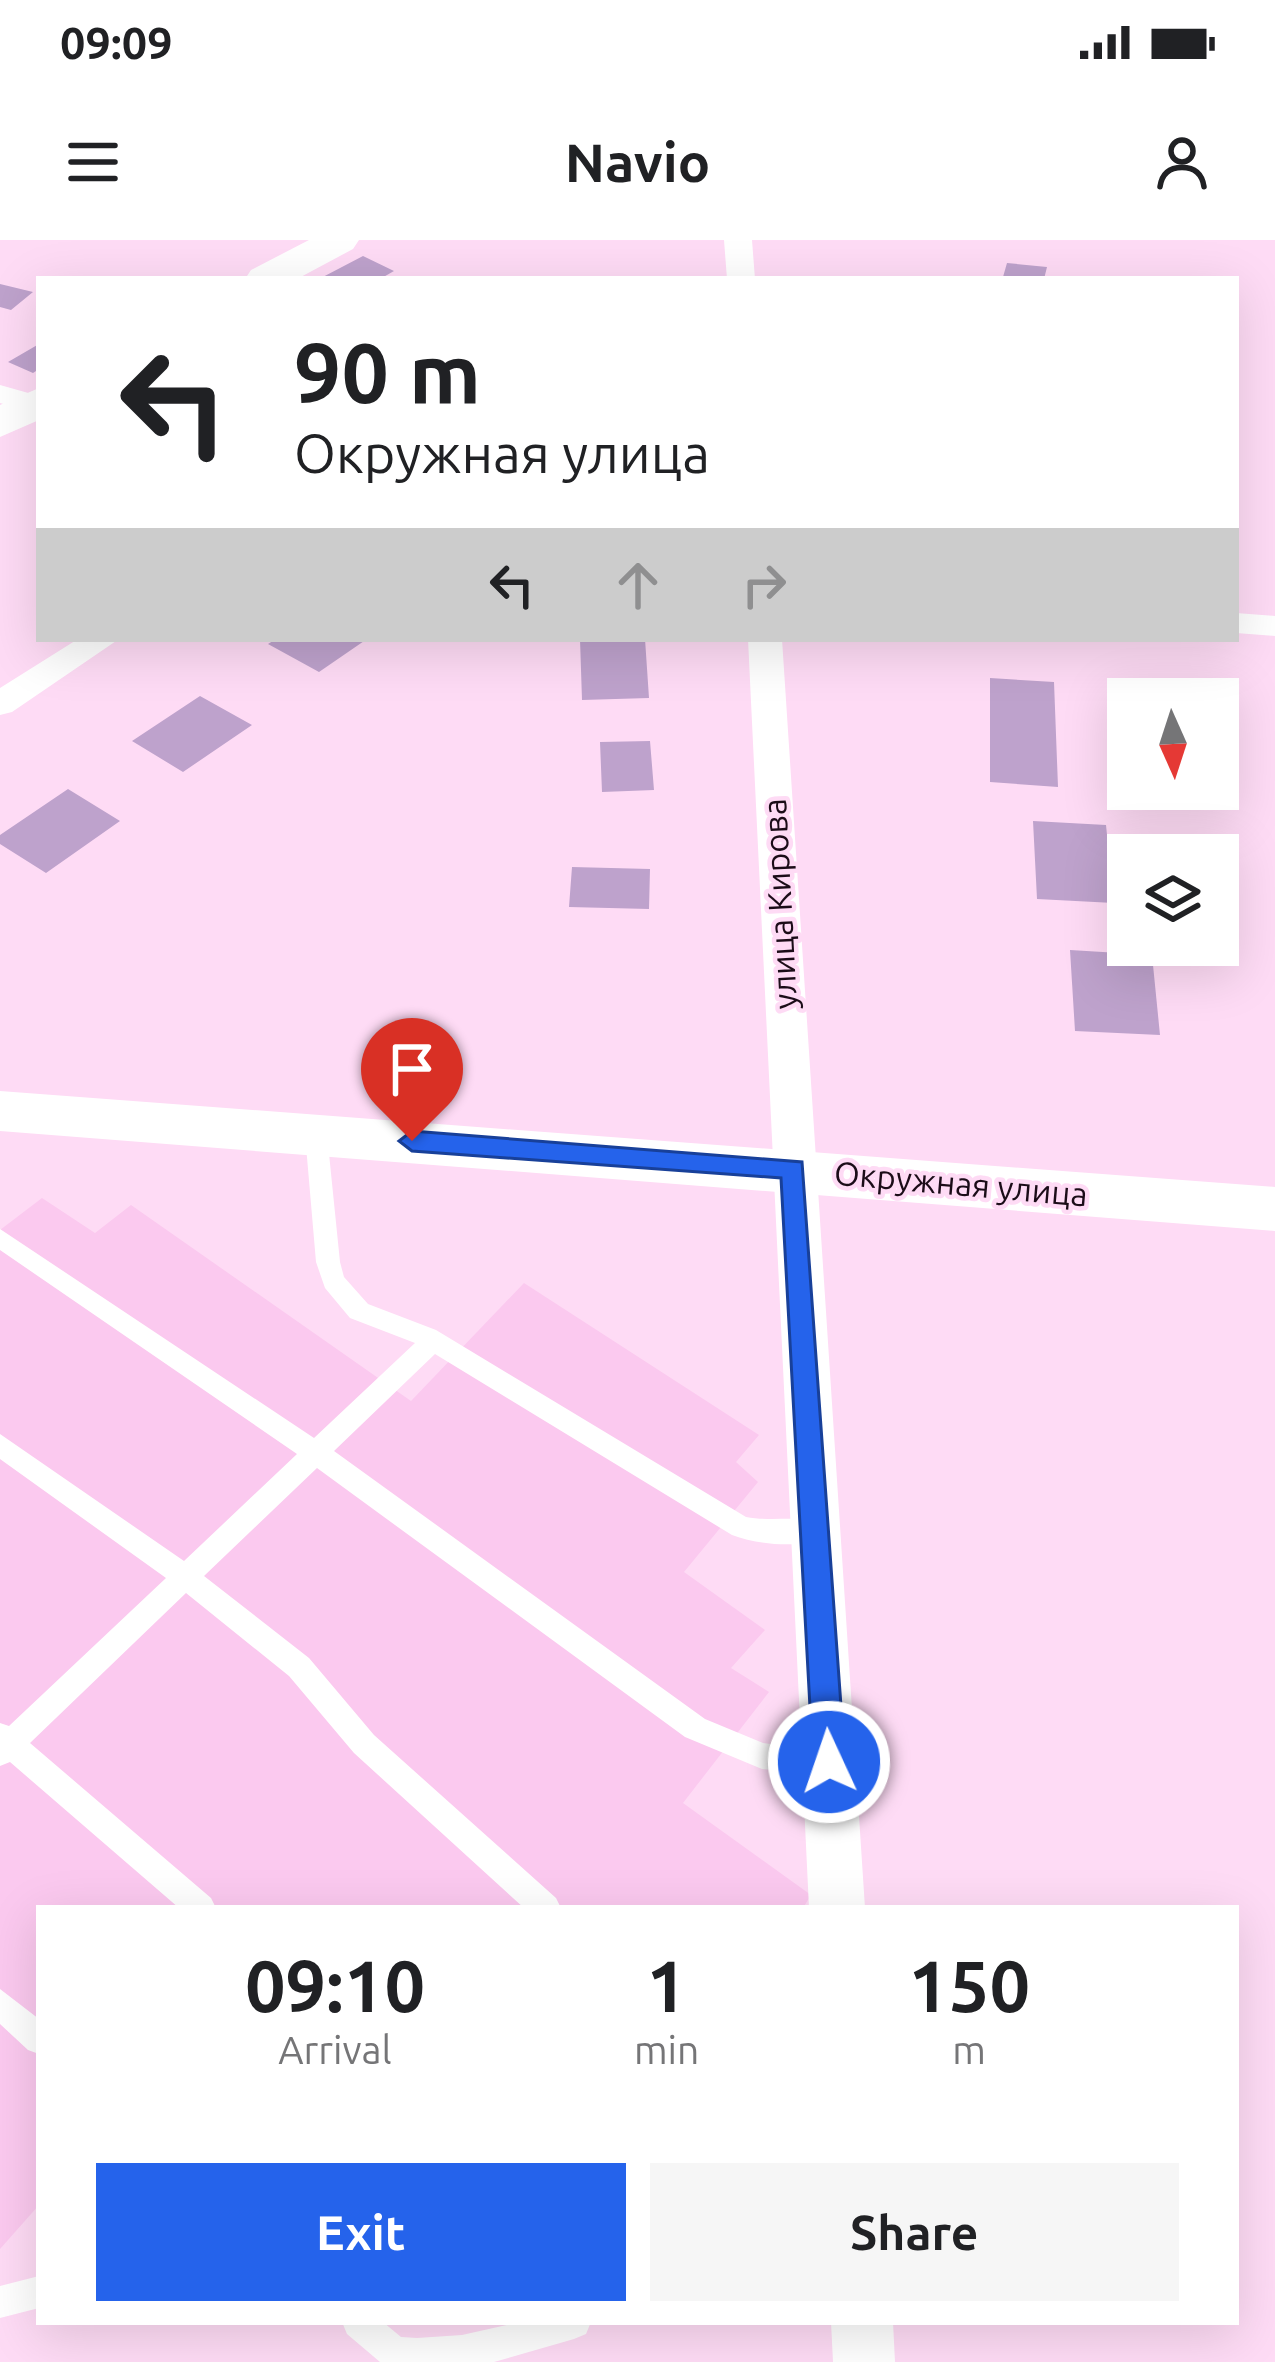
<!DOCTYPE html>
<meta charset="utf-8">
<style>
:root{--surface:#fff;--page:#f6f6f6;--text:#202124;--muted:#757577;--accent:#2563eb}
body{margin:0;font-family:Ubuntu,sans-serif;background:var(--page);color:var(--text);height:100vh;display:flex;flex-direction:column;font-size:45px;white-space:nowrap}
*{box-sizing:border-box;margin:0}
p{font-size:39px;color:var(--muted)}
.icon{flex:none;width:66px;height:66px;fill:none;stroke:currentColor;stroke-width:2;stroke-linecap:round;stroke-linejoin:round}
.map{position:relative;flex:1;overflow:hidden}
.side{position:absolute;left:36px;top:1665px;width:1203px;height:420px;display:flex;flex-direction:column;background:var(--surface);border-radius:0px;box-shadow:0 12px 48px #0002}
.side>*{flex:none}
.hud{position:absolute;left:36px;top:36px;width:1203px;height:366px;border-radius:0px;box-shadow:0 12px 48px #0002;background:#fff;color:var(--text);overflow:hidden}
.needle{width:78px;rotate:177deg}
.controls{position:absolute;left:1107px;top:438px;display:grid;gap:24px}
.controls a{display:grid;place-items:center;width:132px;height:132px;border-radius:0px;background:var(--surface);box-shadow:0 12px 48px #0002;font-size:60px}
.pin{position:absolute;display:grid;place-items:center;width:102px;height:102px;color:#fff;margin:-123px -51px;border-radius:50% 50% 50% 0;rotate:-45deg;box-shadow:0 0 12px #0007}
.pin .icon{rotate:45deg}
.me{position:absolute;width:132px;margin:-66px;rotate:357deg;stroke-linejoin:round;filter:drop-shadow(0 0 9px #0008)}
.turn{display:flex;align-items:center;gap:42px;height:252px;padding:0 60px;font-size:54px}
.turn .icon{width:156px;height:156px;stroke-width:2.5}
.turn b{display:block;font-size:84px;line-height:102px}
.lanes{display:flex;align-items:center;height:114px;padding:0 60px;background:#0003;justify-content:center;gap:60px;direction:ltr}
.lanes .off{opacity:.35}
.eta{display:flex;justify-content:space-evenly;align-items:center;height:204px;text-align:center}
.eta b{font-size:72px;font-weight:600;line-height:84px}
.button{display:flex;gap:24px;margin-top:auto;padding:24px 60px}
.button a{flex:1;height:138px;border-radius:0px;background:var(--accent);color:#fff;font-size:48px;font-weight:600;line-height:138px;text-align:center}
.button a+a{background:var(--page);color:var(--text)}
.status{display:flex;justify-content:space-between;align-items:center;height:84px;padding:0 60px;background:var(--surface);direction:ltr}
.status svg{height:33px;fill:currentColor}
header{display:flex;justify-content:space-between;align-items:center;height:156px;padding:0 60px;background:var(--surface);font-size:54px;font-weight:600}
.map>svg:first-child{display:block}
.built{fill:#fbc9ef}
.building{fill:#bea2cc}
.lines{fill:none;stroke-linecap:round;stroke-linejoin:round}
.service{fill:#fff;fill-rule:evenodd}
.minor{fill:#fff;fill-rule:evenodd}
.tertiary{fill:#fff;fill-rule:evenodd}
.secondary{fill:#fff;fill-rule:evenodd}
.route{fill:#2563eb;stroke:#184099;stroke-width:3}
.labels{text-anchor:middle;dominant-baseline:central;stroke-width:9;stroke-linejoin:round;paint-order:stroke}
.street-label{font-size:33px;fill:#1b0c18;stroke:#fedbf5}
</style>
<div class="status"><b>09:09</b><svg viewBox="0 0 49 12"><path d="M0 12V9h3v3zM5 12V6h3v6zM10 12V3h3v9zM15 12V0h3v12zM26 1h20v11H26zM47 4h2v5h-2z"/></svg></div>
<header><svg class="icon" aria-label="menu" viewBox="0 0 24 24"><path d="M4 6h16M4 12h16M4 18h16"/></svg>Navio<svg class="icon" aria-label="person" viewBox="0 0 24 24"><circle cx="12" cy="8" r="4"/><path d="M4 21q1-7 8-7t8 7"/></svg></header>
<div class="map">
<svg width="1275" height="2122" viewBox="0 0 1275 2122">
<rect width="100%" height="100%" fill="#fedbf5"/>
<!-- built -->
<path class="built" d="M 42,958 L 95,993 L 131,965 L 411,1161 L 524,1043 L 759,1195 L 736,1222 L 758,1242 L 684,1332 L 765,1390 L 731,1428 L 769,1452 L 683,1563 L 811,1655 L 803,1668 L 39,1668 L 39,1965 L 0,2009 L 0,990 Z"/>
<!-- building -->
<path class="building" d="M 363,16 L 394,31 L 380,39 L 319,39 Z
M 1007,23 L 1047,27 L 1044,39 L 1003,37 Z
M 0,44 L 33,52 L 11,70 L 0,67 Z
M 39,104 L 39,129 L 33,133 L 8,122 Z
M 276,399 L 367,399 L 319,432 L 268,404 Z
M 580,399 L 645,399 L 649,458 L 582,460 Z
M 990,438 L 1054,442 L 1058,547 L 990,542 Z
M 200,456 L 252,485 L 183,532 L 132,501 Z
M 650,501 L 654,550 L 602,552 L 600,502 Z
M 68,549 L 120,581 L 46,633 L 0,604 L 0,595 Z
M 1033,581 L 1106,585 L 1114,663 L 1037,659 Z
M 572,627 L 650,629 L 649,669 L 569,667 Z
M 1070,710 L 1152,715 L 1160,795 L 1075,791 Z"/>
<g class="lines">
<!-- service -->
<path class="service" d="M 316,885 L 327,894 L 340,1022 L 344,1037 L 368,1064 L 436,1090 L 746,1277 C 772,1282 800,1275 824,1283 L 828,1291 L 824,1299 C 797,1308 759,1305 732,1295 L 435,1114 L 334,1211 L 705,1479 L 763,1503 L 839,1513 L 843,1522 L 839,1531 L 829,1535 L 762,1529 L 685,1497 L 317,1228 L 204,1336 L 309,1418 L 374,1495 L 556,1658 L 561,1668 L 524,1668 L 354,1513 L 289,1436 L 186,1353 L 30,1503 L 211,1658 L 216,1668 L 179,1668 L 10,1522 L 0,1526 L 0,1483 L 9,1486 L 166,1338 L 0,1219 L 0,1194 L 184,1321 L 297,1214 L 0,1010 L 0,989 L 314,1198 L 415,1103 L 350,1078 L 325,1048 L 316,1022 L 305,894 Z
M 0,1749 L 39,1779 L 39,1814 L 28,1810 L 0,1784 Z
M 39,2036 L 39,2068 L 0,2078 L 0,2046 Z
M 342,2082 L 383,2082 L 401,2097 L 417,2098 L 462,2095 L 520,2082 L 591,2082 L 586,2094 L 574,2099 L 494,2122 L 380,2122 L 347,2094 Z"/>
<!-- minor -->
<path class="minor" d="M 724,0 L 752,0 L 755,39 L 727,39 Z
M 0,145 L 39,156 L 39,174 L 0,163 Z
M 1236,373 L 1275,376 L 1275,396 L 1236,393 Z
M 78,399 L 119,399 L 12,472 L 0,475 L 0,448 Z
M 748,399 L 782,399 L 865,1668 L 809,1668 Z
M 831,2082 L 893,2082 L 895,2122 L 833,2122 Z"/>
<!-- tertiary -->
<path class="tertiary" d="M 0,851 L 1275,947 L 1275,991 L 0,891 Z"/>
<!-- secondary -->
<path class="secondary" d="M 309,0 L 359,0 L 353,9 L 297,39 L 245,39 L 251,30 Z
M 39,148 L 39,180 L 0,197 L 0,165 Z"/>
</g>
<!-- route -->
<path class="route" d="M 412,891 L 802,922 L 845,1522 L 840,1533 L 829,1537 L 817,1533 L 813,1522 L 781,938 L 412,911 L 399,901 Z"/>
<g class="labels">
<!-- street labels -->
<g class="street-label">
<text transform="translate(779 664) rotate(-93)">улица Кирова</text>
<text transform="translate(961 943) rotate(5)">Окружная улица</text>
</g>
</g>
</svg>
<div class="controls">
<a><svg class="needle" viewBox="-14 -14 28 28"><path d="M0-13l5 13h-10z" fill="#e53935"/><path d="M0 13l5-13h-10z" fill="#757577"/></svg></a>
<a><svg class="icon" aria-label="layers" viewBox="0 0 24 24"><path d="M12 4l9 5-9 5-9-5zM3 14l9 5 9-5"/></svg></a>
</div>
<div class="pin" style="left:412px;top:901px;background:#d93025"><svg class="icon" aria-label="arrive" viewBox="0 0 24 24"><path d="M6 21V4h12l-3 4 3 4H6"/></svg></div>
<svg class="me" style="left:829px;top:1522px" viewBox="-20 -20 40 40"><circle r="17" fill="#2563eb" stroke="#fff" stroke-width="3"/><path d="M0-11L8 9 0 5-8 9z" fill="#fff"/></svg>
<div class="hud">
<div class="turn"><svg class="icon" aria-label="left" viewBox="0 0 24 24"><path d="M17 20v-9H6M10 6l-5 5 5 5"/></svg><div><b>90 m</b>Окружная улица</div></div>
<div class="lanes"><svg class="icon" aria-label="left" viewBox="0 0 24 24"><path d="M17 20v-9H6M10 6l-5 5 5 5"/></svg><svg class="icon off" aria-label="ahead" viewBox="0 0 24 24"><path d="M12 20V5M6 11l6-6 6 6"/></svg><svg class="icon off" aria-label="right" viewBox="0 0 24 24"><path d="M7 20v-9h11M14 6l5 5-5 5"/></svg></div>
</div>
<section class="side">
<div class="eta">
<div><b>09:10</b><p>Arrival</p></div>
<div><b>1</b><p>min</p></div>
<div><b>150</b><p>m</p></div>
</div>
<div class="button"><a>Exit</a><a>Share</a></div>
</section>
</div>
